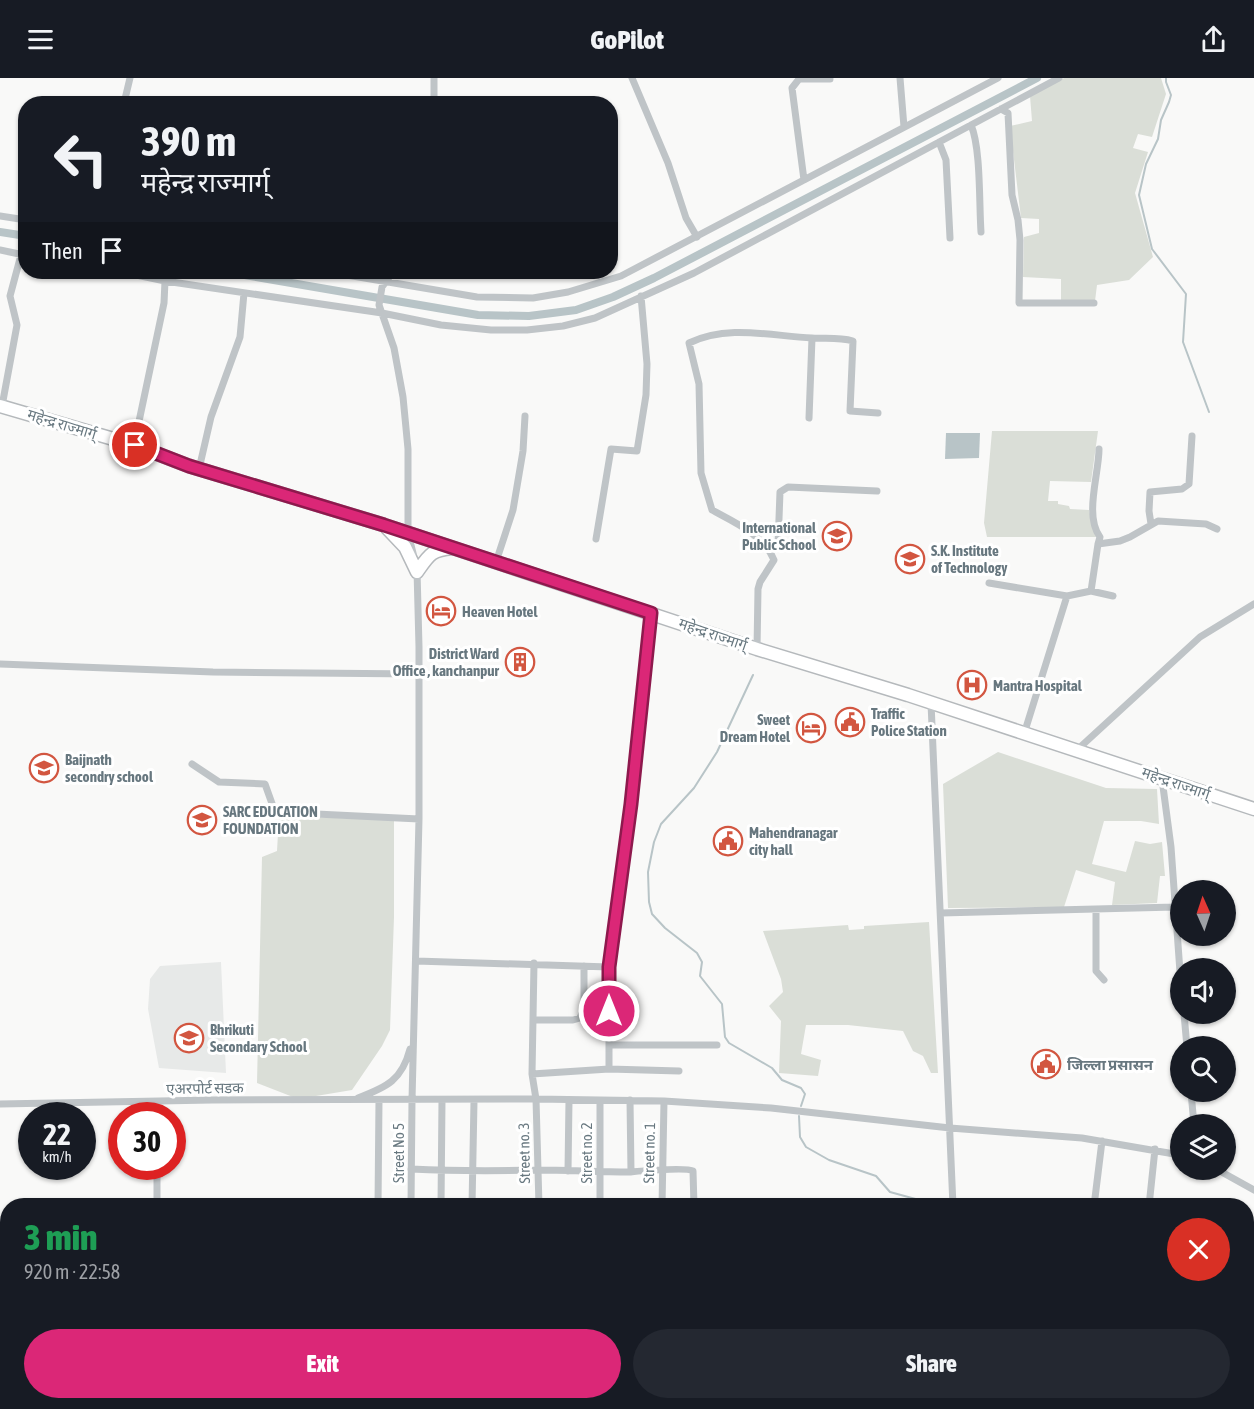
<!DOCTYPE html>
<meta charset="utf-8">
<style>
:root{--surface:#171b24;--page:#242831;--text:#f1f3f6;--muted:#9ea1a6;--accent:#db2777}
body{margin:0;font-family:"Asap Condensed","Noto Sans Devanagari",sans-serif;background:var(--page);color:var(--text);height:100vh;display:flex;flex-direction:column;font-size:22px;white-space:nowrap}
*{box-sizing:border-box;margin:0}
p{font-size:20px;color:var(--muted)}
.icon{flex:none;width:33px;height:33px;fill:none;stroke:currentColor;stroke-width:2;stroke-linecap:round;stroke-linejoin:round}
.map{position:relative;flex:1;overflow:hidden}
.side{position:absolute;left:0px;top:1120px;width:1254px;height:212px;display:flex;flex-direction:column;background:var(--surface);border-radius:24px 24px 0 0;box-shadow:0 2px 4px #0004}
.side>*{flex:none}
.banner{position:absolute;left:18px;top:18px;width:600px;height:183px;border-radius:24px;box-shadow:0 2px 4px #0004;background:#171b24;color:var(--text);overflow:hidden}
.needle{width:39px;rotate:357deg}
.fabs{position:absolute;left:1170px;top:802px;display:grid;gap:12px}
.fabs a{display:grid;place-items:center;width:66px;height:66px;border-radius:50%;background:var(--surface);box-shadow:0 2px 4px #0004;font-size:30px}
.speed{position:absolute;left:18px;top:1024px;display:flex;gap:12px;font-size:30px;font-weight:700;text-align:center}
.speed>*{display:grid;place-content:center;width:78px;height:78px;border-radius:50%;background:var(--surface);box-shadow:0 2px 4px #0004;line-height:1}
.speed small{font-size:15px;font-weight:400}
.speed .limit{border:9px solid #d22;background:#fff;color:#111}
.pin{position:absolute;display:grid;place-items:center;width:51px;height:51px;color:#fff;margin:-26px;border:3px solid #fff;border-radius:50%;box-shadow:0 2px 6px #0007}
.me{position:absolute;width:66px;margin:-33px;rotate:0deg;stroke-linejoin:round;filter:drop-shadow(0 0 4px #0008)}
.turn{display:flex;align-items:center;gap:21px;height:126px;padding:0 24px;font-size:27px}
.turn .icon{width:78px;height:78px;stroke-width:2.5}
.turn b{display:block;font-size:42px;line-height:51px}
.then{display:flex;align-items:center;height:57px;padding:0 24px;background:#0003;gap:12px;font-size:22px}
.round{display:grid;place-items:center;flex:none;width:63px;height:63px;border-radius:32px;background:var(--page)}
.head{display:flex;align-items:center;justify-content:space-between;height:102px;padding:0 24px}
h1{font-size:36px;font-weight:800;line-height:45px;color:#1e9e55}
.primary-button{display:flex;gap:12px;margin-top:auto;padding:12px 24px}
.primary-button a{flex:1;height:69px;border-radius:36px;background:var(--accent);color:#fff;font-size:24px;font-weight:800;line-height:69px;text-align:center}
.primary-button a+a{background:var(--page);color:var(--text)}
header{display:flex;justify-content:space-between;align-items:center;height:78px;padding:0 24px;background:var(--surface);font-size:27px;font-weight:800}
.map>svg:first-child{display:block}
.built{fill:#e7e9e8}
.green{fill:#daded7}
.water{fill:#b8c4c7}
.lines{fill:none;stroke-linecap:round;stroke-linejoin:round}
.stream{stroke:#b8c4c7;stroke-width:2}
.canal{stroke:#b8c4c7;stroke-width:8}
.highway-casing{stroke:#b5b9bc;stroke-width:15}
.street{stroke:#bfc4c7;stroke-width:7}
.highway{stroke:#fff;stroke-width:12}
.route-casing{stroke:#8e194d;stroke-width:15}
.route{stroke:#db2777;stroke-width:10}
.labels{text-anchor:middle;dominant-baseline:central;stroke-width:6;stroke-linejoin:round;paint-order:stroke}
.street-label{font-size:15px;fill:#67777f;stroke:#fff}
.poi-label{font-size:15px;font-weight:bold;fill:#67777f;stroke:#fff;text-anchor:start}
</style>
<header><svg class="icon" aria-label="menu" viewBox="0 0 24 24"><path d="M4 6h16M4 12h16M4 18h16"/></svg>GoPilot<svg class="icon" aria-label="share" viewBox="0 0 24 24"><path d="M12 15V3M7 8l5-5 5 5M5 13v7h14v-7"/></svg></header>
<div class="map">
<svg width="1254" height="1331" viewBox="0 0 1254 1331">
<rect width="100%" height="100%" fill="#f9f9f8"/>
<!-- built -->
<path class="built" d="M 221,884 L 226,995 L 159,990 L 148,931 L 150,901 L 160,888 Z
M 1086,1324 L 1088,1331 L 880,1331 L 880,1325 Z"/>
<!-- green -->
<path class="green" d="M 1064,0 L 1161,0 L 1166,16 L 1152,59 L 1138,56 L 1133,70 L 1148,74 L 1135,115 L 1153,179 L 1129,202 L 1097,207 L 1095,223 L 1061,223 L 1061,201 L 1023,199 L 1024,159 L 1039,155 L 1039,141 L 1021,140 L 1010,48 L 1032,43 L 1030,18 Z
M 992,353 L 1098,353 L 1091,404 L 1050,403 L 1048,423 L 1058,423 L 1058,426 L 1069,428 L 1070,431 L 1089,432 L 1096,459 L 987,459 L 984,445 Z
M 998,674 L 1106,710 L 1157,711 L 1159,746 L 1141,743 L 1104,743 L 1092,786 L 1126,794 L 1135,763 L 1150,766 L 1162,764 L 1165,798 L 1160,798 L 1157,825 L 1112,827 L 1115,804 L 1076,792 L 1064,829 L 948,830 L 943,706 Z
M 279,738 L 394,742 L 394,839 L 390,952 L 382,968 L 352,1012 L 304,1020 L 293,1019 L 257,1005 L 262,779 L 277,773 Z
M 929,844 L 938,995 L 931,995 L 923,978 L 913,973 L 903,953 L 848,947 L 806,947 L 801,976 L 821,982 L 818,998 L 779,995 L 781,943 L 769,928 L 783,914 L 781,901 L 763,853 L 848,847 L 849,852 L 864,851 L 864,848 Z"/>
<!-- water -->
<path class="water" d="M 946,355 L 980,355 L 979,380 L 945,381 Z"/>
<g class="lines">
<!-- stream -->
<path class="stream" d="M 1166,0 L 1166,4 L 1171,17 L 1169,24 L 1161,42 L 1158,61 L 1146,86 L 1139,117 L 1152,171 L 1186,216 L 1183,264 L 1209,334
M 753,597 L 717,674 L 694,710 L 661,746 L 654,764 L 648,794 L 649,824 L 652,836 L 665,850 L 697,875 L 702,884 L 700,898 L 722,926 L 725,959 L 729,965 L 772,990 L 782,1002 L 801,1010 L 805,1016 L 801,1028
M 799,1038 L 800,1059 L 806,1069 L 829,1082 L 876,1098 L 890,1114 L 941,1128
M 1098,1324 L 1100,1331"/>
<!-- canal -->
<path class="canal" d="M 0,154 L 26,158
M 227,194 L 478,237 L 529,238 L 576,232 L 613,219 L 654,200 L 1037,0"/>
<!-- highway casing -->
<g class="highway-casing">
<path id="highway" d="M 0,328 L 134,367 L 189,388 L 384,447 L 757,571 L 908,617 L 1254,731
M 387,450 L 405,469 L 417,494 C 429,477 431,472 452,470"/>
</g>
<!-- street -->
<path class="street" d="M 434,0 L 434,26
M 632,0 L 668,85 L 686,140 L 697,159
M 900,0 L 904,49
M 125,26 L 125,21 L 130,0
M 1001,31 L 1008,35 L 1012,117 L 1018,142 L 1020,162 L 1019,225 L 1094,225
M 971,47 C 981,70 979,126 981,154
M 939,64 L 946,82 L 950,160
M 804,102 L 792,10 L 799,1 L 830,1
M 0,138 L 26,142
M 0,172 L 24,177
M 122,194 L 165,203 L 382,235 L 441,247 L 491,252 L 527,252 L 563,248 L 595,240 L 694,195 L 1059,0
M 329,194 L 477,219 L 533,220 L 568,214 L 621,198 L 998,0
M 393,194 L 382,209 L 379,227 L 394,270 L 403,319 L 408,371 L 408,455 L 413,475
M 2,328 L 17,247 L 10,218 L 21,177 L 24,173
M 809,340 L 812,260
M 134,367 L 164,225 L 165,203
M 199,391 L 211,339 L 240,259 L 244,215
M 1151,446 L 1149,433 L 1150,414 L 1182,411 L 1189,406 L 1192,358
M 596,461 L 611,371 L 637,373 L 646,317 L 647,286 L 641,218
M 1098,466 L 1100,459 C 1084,438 1099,396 1099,371
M 771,474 L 778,467 L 780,414 L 788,409 L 877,413
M 496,484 L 513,432 L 523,373 L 525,338
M 989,505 L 1067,518 L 1091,513 L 1113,518
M 1091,513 L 1098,466 L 1120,463 L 1130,459 L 1158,443 L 1206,446 L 1217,451
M 757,571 L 758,511 L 760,504 L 774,482 C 764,457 734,444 712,432 L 701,395 L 699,306 L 689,265 C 728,246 771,258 812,260 C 826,261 839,259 853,263 L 850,333 L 878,335
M 0,586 L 213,594 L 419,596
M 931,625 L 953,1128
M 1024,656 L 1067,518
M 1077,672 L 1200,559 L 1254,526
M 192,686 L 219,704 L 265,706 L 275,734 L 419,741
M 1162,701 L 1171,769 L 1180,894
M 1096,831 L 1096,893 L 1104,902
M 941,835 L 1175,829
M 416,883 L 609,889 L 631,726 L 651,535
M 534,885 L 532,996 L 536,1021 L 539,1128
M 1184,936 L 1187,969
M 533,942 L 573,942 L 580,940 L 584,931 L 584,888
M 609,967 L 717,967
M 609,991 L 679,993
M 532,996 L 609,991 L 609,889
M 1191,1014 L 1194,1047
M 358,1020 C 387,1009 402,1002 410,971
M 600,1022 L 600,1128
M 630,1022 L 631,1094
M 155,1024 L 156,1038
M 0,1026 L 212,1022 L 536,1021 L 664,1023 L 771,1030 L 950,1050 L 1082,1060 L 1180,1077
M 157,1089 L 157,1128
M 411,1091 C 453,1093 495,1093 537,1092 C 568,1092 598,1094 629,1094 C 641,1093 687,1089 693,1093 L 694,1128
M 1218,1092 L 1254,1112
M 568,1093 L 569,1022
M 378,1128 L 379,1022
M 411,1128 L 412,1022 L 419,741 L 419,569 L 417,492
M 441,1128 L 442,1022
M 472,1128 L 474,1023
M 662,1128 L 664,1023
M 1094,1128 L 1102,1063
M 1149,1128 L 1155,1071
M 0,1168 L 8,1181
M 1246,1244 L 1254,1244
M 94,1324 L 97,1331
M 600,1324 L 600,1331
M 875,1324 L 875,1331
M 409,1331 L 409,1324
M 468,1331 L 469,1324
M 533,1331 L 533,1324
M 661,1331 L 661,1324"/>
<!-- highway -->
<use href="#highway" class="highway"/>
</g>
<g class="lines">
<!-- route casing -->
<g class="route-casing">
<path id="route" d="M 135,367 L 189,388 L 384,447 L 651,535 L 631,726 L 609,889 L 609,933"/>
</g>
<!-- route -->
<use href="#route" class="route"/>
</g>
<!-- icons -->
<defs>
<g id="school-ring" transform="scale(1.5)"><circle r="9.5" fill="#fff" stroke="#d25640" stroke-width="1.5"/><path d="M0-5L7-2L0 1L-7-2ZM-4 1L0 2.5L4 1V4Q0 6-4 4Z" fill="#d25640"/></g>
<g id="university-ring" transform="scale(1.5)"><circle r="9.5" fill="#fff" stroke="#d25640" stroke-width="1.5"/><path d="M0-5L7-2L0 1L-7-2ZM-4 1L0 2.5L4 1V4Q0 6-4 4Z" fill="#d25640"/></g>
<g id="hotel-ring" transform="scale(1.5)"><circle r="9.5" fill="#fff" stroke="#d25640" stroke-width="1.5"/><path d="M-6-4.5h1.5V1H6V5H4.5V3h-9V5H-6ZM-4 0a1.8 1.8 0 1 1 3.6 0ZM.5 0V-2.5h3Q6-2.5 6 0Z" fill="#d25640"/></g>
<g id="building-ring" transform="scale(1.5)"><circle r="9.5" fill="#fff" stroke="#d25640" stroke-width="1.5"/><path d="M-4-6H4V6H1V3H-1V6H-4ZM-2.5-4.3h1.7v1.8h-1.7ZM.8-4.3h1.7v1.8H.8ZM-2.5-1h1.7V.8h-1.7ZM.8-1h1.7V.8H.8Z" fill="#d25640"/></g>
<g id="hospital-ring" transform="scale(1.5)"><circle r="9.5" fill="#fff" stroke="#d25640" stroke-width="1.5"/><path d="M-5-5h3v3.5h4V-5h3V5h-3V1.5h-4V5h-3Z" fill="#d25640"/></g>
<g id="civic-ring" transform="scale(1.5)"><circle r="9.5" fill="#fff" stroke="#d25640" stroke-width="1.5"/><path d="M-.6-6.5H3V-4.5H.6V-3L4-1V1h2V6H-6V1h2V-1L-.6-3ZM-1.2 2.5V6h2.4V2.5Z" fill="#d25640"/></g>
</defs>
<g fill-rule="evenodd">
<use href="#school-ring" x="837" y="458"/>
<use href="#university-ring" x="910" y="481"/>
<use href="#hotel-ring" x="441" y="533"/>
<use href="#building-ring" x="520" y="584"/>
<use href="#hospital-ring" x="972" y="607"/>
<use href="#civic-ring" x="850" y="644"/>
<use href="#hotel-ring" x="811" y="650"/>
<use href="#school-ring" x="44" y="690"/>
<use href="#school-ring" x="202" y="742"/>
<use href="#civic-ring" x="728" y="763"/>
<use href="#school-ring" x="189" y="960"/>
<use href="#civic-ring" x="1046" y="986"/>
</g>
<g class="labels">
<!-- street labels -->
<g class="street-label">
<text transform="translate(62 346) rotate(17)">महेन्द्र राज्मार्ग्</text>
<text transform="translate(713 556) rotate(19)">महेन्द्र राज्मार्ग्</text>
<text transform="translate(1176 705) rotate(19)">महेन्द्र राज्मार्ग्</text>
<text transform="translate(205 1010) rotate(-1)">एअरपोर्ट सडक</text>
<text transform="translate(398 1075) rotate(-90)">Street No 5</text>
<text transform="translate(524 1075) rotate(-91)">Street no. 3</text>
<text transform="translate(586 1075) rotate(-90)">Street no. 2</text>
<text transform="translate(649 1075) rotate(-89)">Street no. 1</text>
</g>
<!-- poi labels -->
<g class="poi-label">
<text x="816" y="449" text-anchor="end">International<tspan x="816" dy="17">Public School</tspan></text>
<text x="931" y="472">S.K. Institute<tspan x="931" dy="17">of Technology</tspan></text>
<text x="462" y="533">Heaven Hotel</text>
<text x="499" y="575" text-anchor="end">District Ward<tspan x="499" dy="17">Office , kanchanpur</tspan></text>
<text x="993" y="607">Mantra Hospital</text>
<text x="871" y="635">Traffic<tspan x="871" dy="17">Police Station</tspan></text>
<text x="790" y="641" text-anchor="end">Sweet<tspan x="790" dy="17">Dream Hotel</tspan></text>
<text x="65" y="681">Baijnath<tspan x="65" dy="17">secondry school</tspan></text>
<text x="223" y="733">SARC EDUCATION<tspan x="223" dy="17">FOUNDATION</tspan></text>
<text x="749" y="754">Mahendranagar<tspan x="749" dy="17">city hall</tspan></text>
<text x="210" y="951">Bhrikuti<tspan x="210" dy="17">Secondary School</tspan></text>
<text x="1067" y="986">जिल्ला प्रसासन</text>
</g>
</g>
</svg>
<div class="fabs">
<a><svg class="needle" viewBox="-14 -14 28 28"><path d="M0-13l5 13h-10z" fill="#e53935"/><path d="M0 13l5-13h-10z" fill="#9ea1a6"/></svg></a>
<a><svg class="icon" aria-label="sound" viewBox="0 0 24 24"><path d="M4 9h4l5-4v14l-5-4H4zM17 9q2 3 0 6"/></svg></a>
<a><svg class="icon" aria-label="search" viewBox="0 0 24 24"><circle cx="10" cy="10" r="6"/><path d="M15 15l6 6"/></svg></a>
<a><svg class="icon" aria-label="layers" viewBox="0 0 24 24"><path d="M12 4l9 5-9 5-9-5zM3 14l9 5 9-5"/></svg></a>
</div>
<div class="speed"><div>22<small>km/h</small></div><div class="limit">30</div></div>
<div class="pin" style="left:135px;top:367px;background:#d93025"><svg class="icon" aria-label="arrive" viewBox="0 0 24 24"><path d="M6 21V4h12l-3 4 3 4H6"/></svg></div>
<svg class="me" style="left:609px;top:933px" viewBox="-20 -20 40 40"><circle r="17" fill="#db2777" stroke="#fff" stroke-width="3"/><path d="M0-11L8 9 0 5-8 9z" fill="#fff"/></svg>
<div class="banner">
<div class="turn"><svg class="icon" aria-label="left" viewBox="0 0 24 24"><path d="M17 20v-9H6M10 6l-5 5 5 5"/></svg><div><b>390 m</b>महेन्द्र राज्मार्ग्</div></div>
<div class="then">Then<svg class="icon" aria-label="arrive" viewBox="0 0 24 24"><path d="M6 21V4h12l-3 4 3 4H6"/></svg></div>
</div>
<section class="side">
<div class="head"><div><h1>3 min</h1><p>920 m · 22:58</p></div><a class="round" style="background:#d93025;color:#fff"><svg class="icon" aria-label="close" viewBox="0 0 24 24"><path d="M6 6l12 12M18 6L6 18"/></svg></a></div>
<div class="primary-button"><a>Exit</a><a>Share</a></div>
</section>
</div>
